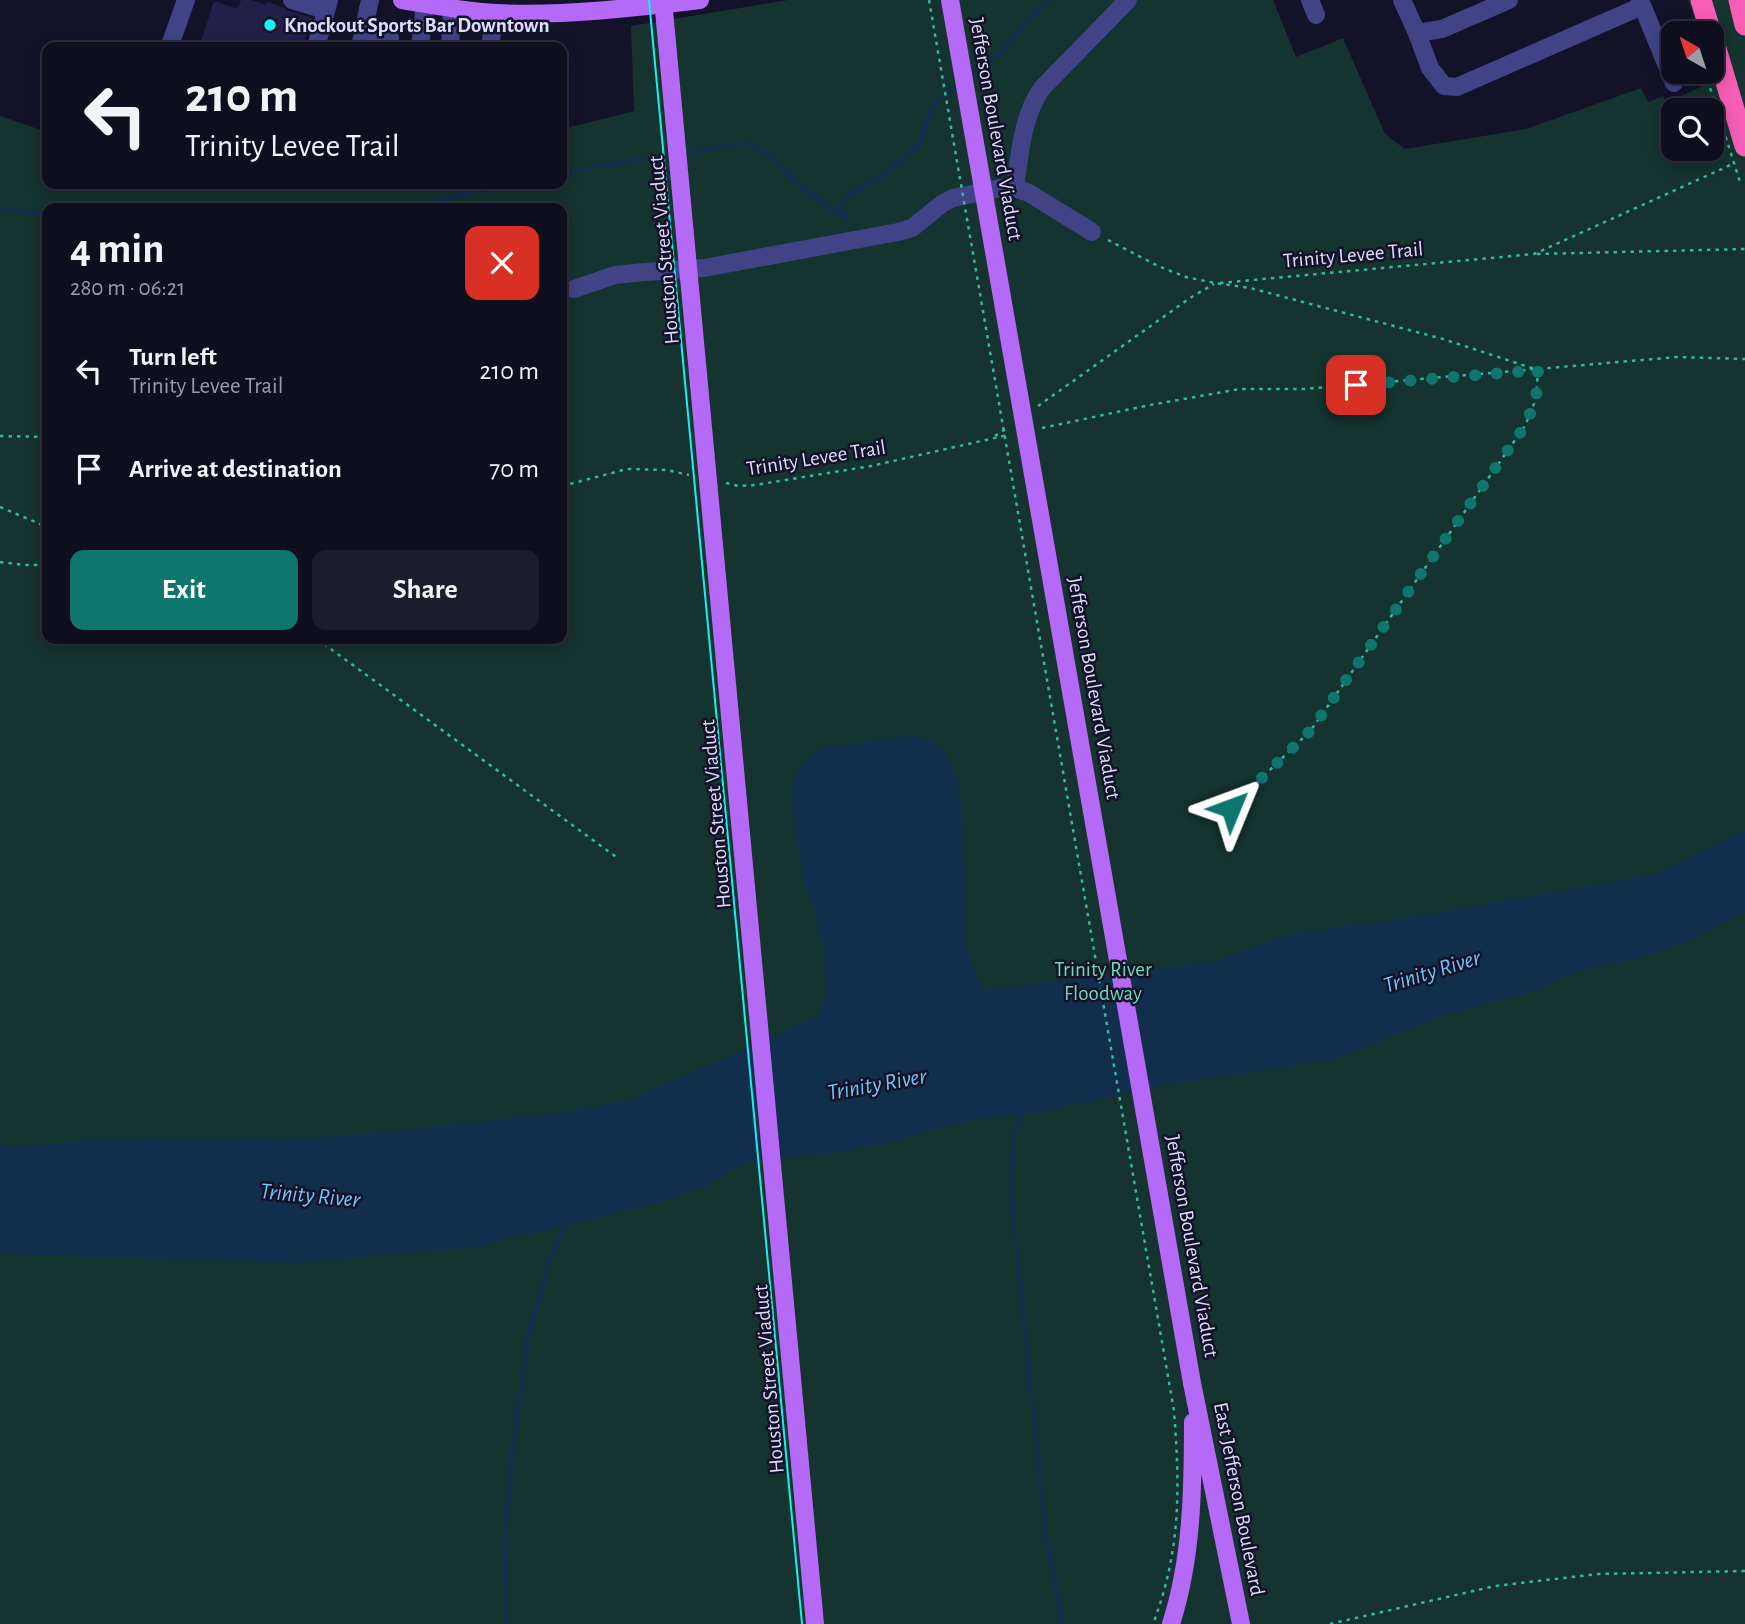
<!DOCTYPE html>
<meta charset="utf-8">
<style>
:root{--surface:#0f0e1f;--page:#1d1c2c;--text:#f1f3f6;--muted:#9b9ca4;--line:#2f2e3d;--accent:#0f766e}
body{margin:0;font-family:"Alegreya Sans",sans-serif;background:var(--page);color:var(--text);height:100vh;display:flex;flex-direction:column;font-size:26px;white-space:nowrap}
*{box-sizing:border-box;margin:0}
p{font-size:23px;color:var(--muted)}
.icon{flex:none;width:38px;height:38px;fill:none;stroke:currentColor;stroke-width:2;stroke-linecap:round;stroke-linejoin:round}
.map{position:relative;flex:1;overflow:hidden}
.sheet{position:absolute;left:42px;top:203px;width:525px;height:441px;display:flex;flex-direction:column;background:var(--surface);border-radius:14px;box-shadow:0 4px 18px #0003,0 0 0 2px var(--line)}
.sheet>*{flex:none}
.guide{position:absolute;left:42px;top:42px;width:525px;height:147px;border-radius:14px;box-shadow:0 4px 18px #0003,0 0 0 2px var(--line);background:#0f0e1f;color:var(--text);overflow:hidden}
.needle{width:46px;rotate:321deg}
.fabs{position:absolute;left:1661px;top:21px;display:grid;gap:14px}
.fabs a{display:grid;place-items:center;width:63px;height:63px;border-radius:14px;background:var(--surface);box-shadow:0 4px 18px #0003,0 0 0 2px var(--line);font-size:35px}
.pin{position:absolute;display:grid;place-items:center;width:60px;height:60px;color:#fff;margin:-30px;border-radius:14px;box-shadow:0 4px 10px #0006}
.me{position:absolute;width:77px;margin:-38px;rotate:46deg;stroke-linejoin:round;filter:drop-shadow(0 0 5px #0008)}
.turn{display:flex;align-items:center;gap:24px;height:147px;padding:0 28px;font-size:32px}
.turn .icon{width:91px;height:91px;stroke-width:2.5}
.turn b{display:block;font-size:49px;line-height:60px}
.round{display:grid;place-items:center;flex:none;width:74px;height:74px;border-radius:14px;background:var(--page)}
.overview{display:flex;align-items:center;justify-content:space-between;height:119px;padding:0 28px}
h1{font-size:42px;font-weight:600;line-height:52px}
.cta{display:flex;gap:14px;margin-top:auto;padding:14px 28px}
.cta a{flex:1;height:80px;border-radius:14px;background:var(--accent);color:#fff;font-size:28px;font-weight:600;line-height:80px;text-align:center}
.cta a+a{background:var(--page);color:var(--text)}
ul{padding:0;list-style:none}
li{display:flex;align-items:center;gap:21px;height:98px;padding:0 28px}
li div{flex:1}
li b{display:block;font-size:26px}
li em{font-style:normal}
.map>svg:first-child{display:block}
.green{fill:#15332f;fill-rule:evenodd}
.water{fill:#122e4d}
.lines{fill:none;stroke-linecap:round;stroke-linejoin:round}
.stream{stroke:#122e4d;stroke-width:5}
.building{fill:#241f49}
.path{stroke:#37b6a3;stroke-width:2.5;stroke-dasharray:3.5 5;stroke-linecap:butt}
.minor{stroke:#404486;stroke-width:18}
.major{stroke:#b569f7;stroke-width:18}
.highway{stroke:#f75eb5;stroke-width:21}
.tram{stroke:#13f1f3;stroke-width:2}
.path-bridge{stroke:#37b6a3;stroke-width:2.5;stroke-dasharray:3.5 5;stroke-linecap:butt}
.major-bridge{stroke:#b569f7;stroke-width:18}
.route{stroke:#0f766e;stroke-width:12;stroke-dasharray:0 21.6}
.poi-dot{fill:#13f1f3;stroke:#141229;stroke-width:2.5}
.labels{text-anchor:middle;dominant-baseline:central;stroke-width:5;stroke-linejoin:round;paint-order:stroke}
.poi-label{font-size:21px;font-weight:bold;fill:#dddcfd;stroke:#141229;text-anchor:start}
.street-label{font-size:21px;fill:#dddcfd;stroke:#141229}
.park-label{font-size:21px;fill:#6bdbb4;stroke:#141229}
.water-label{font-size:23px;font-style:italic;fill:#70c5f7;stroke:#141229}
</style>
<div class="map">
<svg width="1745" height="1624" viewBox="0 0 1745 1624">
<rect width="100%" height="100%" fill="#141229"/>
<!-- green -->
<path class="green" d="M 788,0 L 1273,0 L 1296,57 L 1343,38 L 1385,134 L 1405,149 L 1526,129 L 1641,88 L 1648,102 L 1663,96 L 1667,103 L 1715,80 L 1712,33 L 1700,33 L 1688,0 L 1745,0 L 1745,1624 L 0,1624 L 0,116 L 47,132 L 47,184 L 562,184 L 562,129 L 634,111 L 631,26 ZM 1673,110 L 1712,110 L 1712,149 L 1673,149 ZM 47,208 L 562,208 L 562,639 L 47,639 Z"/>
<!-- water -->
<path class="water" d="M 911,735 C 919,737 929,739 936,743 C 974,767 962,898 966,940 C 967,955 978,976 984,990 L 1215,962 L 1283,936 L 1343,926 L 1412,917 L 1655,874 L 1745,830 L 1745,912 L 1692,940 L 1648,956 L 1584,970 L 1523,994 L 1438,1017 L 1337,1059 L 1164,1085 L 1033,1114 L 984,1117 L 882,1144 L 840,1152 L 743,1163 L 707,1186 L 647,1206 L 474,1247 L 298,1263 L 0,1254 L 0,1144 L 12,1147 L 92,1140 L 184,1138 L 290,1139 L 392,1132 L 578,1110 L 632,1099 L 819,1016 L 825,999 L 824,953 L 813,906 L 805,884 L 801,864 L 791,803 L 793,779 L 804,762 L 819,749 Z"/>
<g class="lines">
<!-- stream -->
<path class="stream" d="M 969,77 L 999,55 L 1041,6 L 1053,0
M 562,172 L 747,143 L 771,157 L 793,180 L 845,219
M 405,208 L 508,184
M 0,209 L 47,214
M 846,220 L 840,206 L 851,193 L 885,173 L 919,145 L 934,103 L 961,83
M 1022,1111 L 1014,1135 L 1011,1193 L 1046,1536 L 1063,1624
M 506,1624 L 504,1537 L 513,1448 L 528,1337 L 549,1262 L 566,1222"/>
</g>
<!-- building -->
<path class="building" d="M 241,0 L 251,0 L 266,5 L 267,2 L 283,7 L 289,11 L 312,18 L 302,47 L 199,47 L 214,1 L 238,9 Z"/>
<g class="lines">
<!-- path -->
<path class="path" d="M 1108,240 L 1158,266 L 1186,277 L 1215,283 L 1250,288 L 1443,339 L 1538,370 L 1536,399 L 1525,426 L 1311,730 L 1231,808
M 1537,254 L 1745,249
M 1220,283 L 1534,254 L 1735,163
M 1038,406 L 1190,298 L 1214,284
M 1042,428 L 1150,405 L 1240,389 L 1304,389 L 1677,357 L 1745,359
M 0,436 L 47,437
M 995,436 L 1007,428
M 726,483 L 739,486 L 755,485 L 871,466 L 1008,435
M 562,486 L 627,469 L 667,470 L 689,475
M 0,507 L 47,527
M 0,562 L 24,565 L 47,565
M 317,639 L 619,859
M 1330,1624 L 1495,1586 L 1598,1574 L 1745,1571"/>
<!-- minor -->
<path class="minor" d="M 292,0 L 326,10
M 1310,0 L 1316,15
M 1402,0 L 1417,33 L 1442,29 L 1509,0
M 1640,0 L 1674,83
M 363,32 L 390,38 L 388,47
M 1417,33 L 1430,68 L 1444,86 L 1457,87 L 1642,6
M 170,45 L 186,0
M 316,47 L 329,0
M 360,47 L 370,0
M 420,47 L 425,4
M 450,47 L 452,8
M 490,47 L 495,13
M 1015,188 C 1020,154 1022,115 1043,87 L 1128,0
M 574,289 L 615,275 L 644,272 L 704,268 L 898,232 L 912,228 L 943,203 L 953,198 L 1000,188 L 1015,188 L 1029,193 L 1092,232"/>
<!-- major -->
<path class="major" d="M 402,0 C 433,5 465,12 497,13 C 565,16 632,8 700,0
M 1192,1383 L 1241,1624
M 1171,1624 C 1192,1559 1193,1489 1193,1422"/>
<!-- highway -->
<path class="highway" d="M 1701,0 L 1711,33
M 1739,0 L 1745,25
M 1712,35 L 1745,146"/>
<!-- tram -->
<path class="tram" d="M 649,0 L 802,1624"/>
<!-- path-bridge -->
<path class="path-bridge" d="M 929,0 L 1174,1411 C 1180,1489 1181,1550 1153,1624
M 1705,72 L 1741,185"/>
<!-- major-bridge -->
<path class="major-bridge" d="M 663,0 L 815,1624
M 950,0 L 1192,1383"/>
</g>
<g class="lines">
<!-- route -->
<path class="route" d="M 1231,808 L 1311,730 L 1525,426 L 1536,399 L 1538,370 L 1356,385"/>
</g>
<!-- markers -->
<circle class="poi-dot" cx="270" cy="25" r="7"/>
<g class="labels">
<!-- poi labels -->
<g class="poi-label">
<text x="284" y="25">Knockout Sports Bar Downtown</text>
</g>
<!-- street labels -->
<g class="street-label">
<text transform="translate(996 129) rotate(80)">Jefferson Boulevard Viaduct</text>
<text transform="translate(664 250) rotate(-95)">Houston Street Viaduct</text>
<text transform="translate(1353 255) rotate(-5)">Trinity Levee Trail</text>
<text transform="translate(816 458) rotate(-9)">Trinity Levee Trail</text>
<text transform="translate(1094 688) rotate(80)">Jefferson Boulevard Viaduct</text>
<text transform="translate(716 814) rotate(-95)">Houston Street Viaduct</text>
<text transform="translate(1192 1246) rotate(80)">Jefferson Boulevard Viaduct</text>
<text transform="translate(769 1379) rotate(-95)">Houston Street Viaduct</text>
<text transform="translate(1239 1499) rotate(79)">East Jefferson Boulevard</text>
</g>
<!-- park labels -->
<g class="park-label">
<text x="1103" y="969">Trinity River<tspan x="1103" dy="24">Floodway</tspan></text>
</g>
<!-- water labels -->
<g class="water-label">
<text transform="translate(1432 972) rotate(-17)">Trinity River</text>
<text transform="translate(877 1085) rotate(-10)">Trinity River</text>
<text transform="translate(310 1196) rotate(5)">Trinity River</text>
</g>
</g>
</svg>
<div class="fabs">
<a><svg class="needle" viewBox="-14 -14 28 28"><path d="M0-13l5 13h-10z" fill="#e53935"/><path d="M0 13l5-13h-10z" fill="#9b9ca4"/></svg></a>
<a><svg class="icon" aria-label="search" viewBox="0 0 24 24"><circle cx="10" cy="10" r="6"/><path d="M15 15l6 6"/></svg></a>
</div>
<div class="pin" style="left:1356px;top:385px;background:#d93025"><svg class="icon" aria-label="arrive" viewBox="0 0 24 24"><path d="M6 21V4h12l-3 4 3 4H6"/></svg></div>
<svg class="me" style="left:1231px;top:808px" viewBox="-20 -20 40 40"><path d="M0-17L14 15 0 8-14 15z" fill="#0f766e" stroke="#fff" stroke-width="4"/></svg>
<div class="guide">
<div class="turn"><svg class="icon" aria-label="left" viewBox="0 0 24 24"><path d="M17 20v-9H6M10 6l-5 5 5 5"/></svg><div><b>210 m</b>Trinity Levee Trail</div></div>
</div>
<section class="sheet">
<div class="overview"><div><h1>4 min</h1><p>280 m · 06:21</p></div><a class="round" style="background:#d93025;color:#fff"><svg class="icon" aria-label="close" viewBox="0 0 24 24"><path d="M6 6l12 12M18 6L6 18"/></svg></a></div>
<ul>
<li><svg class="icon" aria-label="left" viewBox="0 0 24 24"><path d="M17 20v-9H6M10 6l-5 5 5 5"/></svg><div><b>Turn left</b><p>Trinity Levee Trail</p></div><em>210 m</em></li>
<li><svg class="icon" aria-label="arrive" viewBox="0 0 24 24"><path d="M6 21V4h12l-3 4 3 4H6"/></svg><div><b>Arrive at destination</b></div><em>70 m</em></li>
</ul>
<div class="cta"><a>Exit</a><a>Share</a></div>
</section>
</div>
